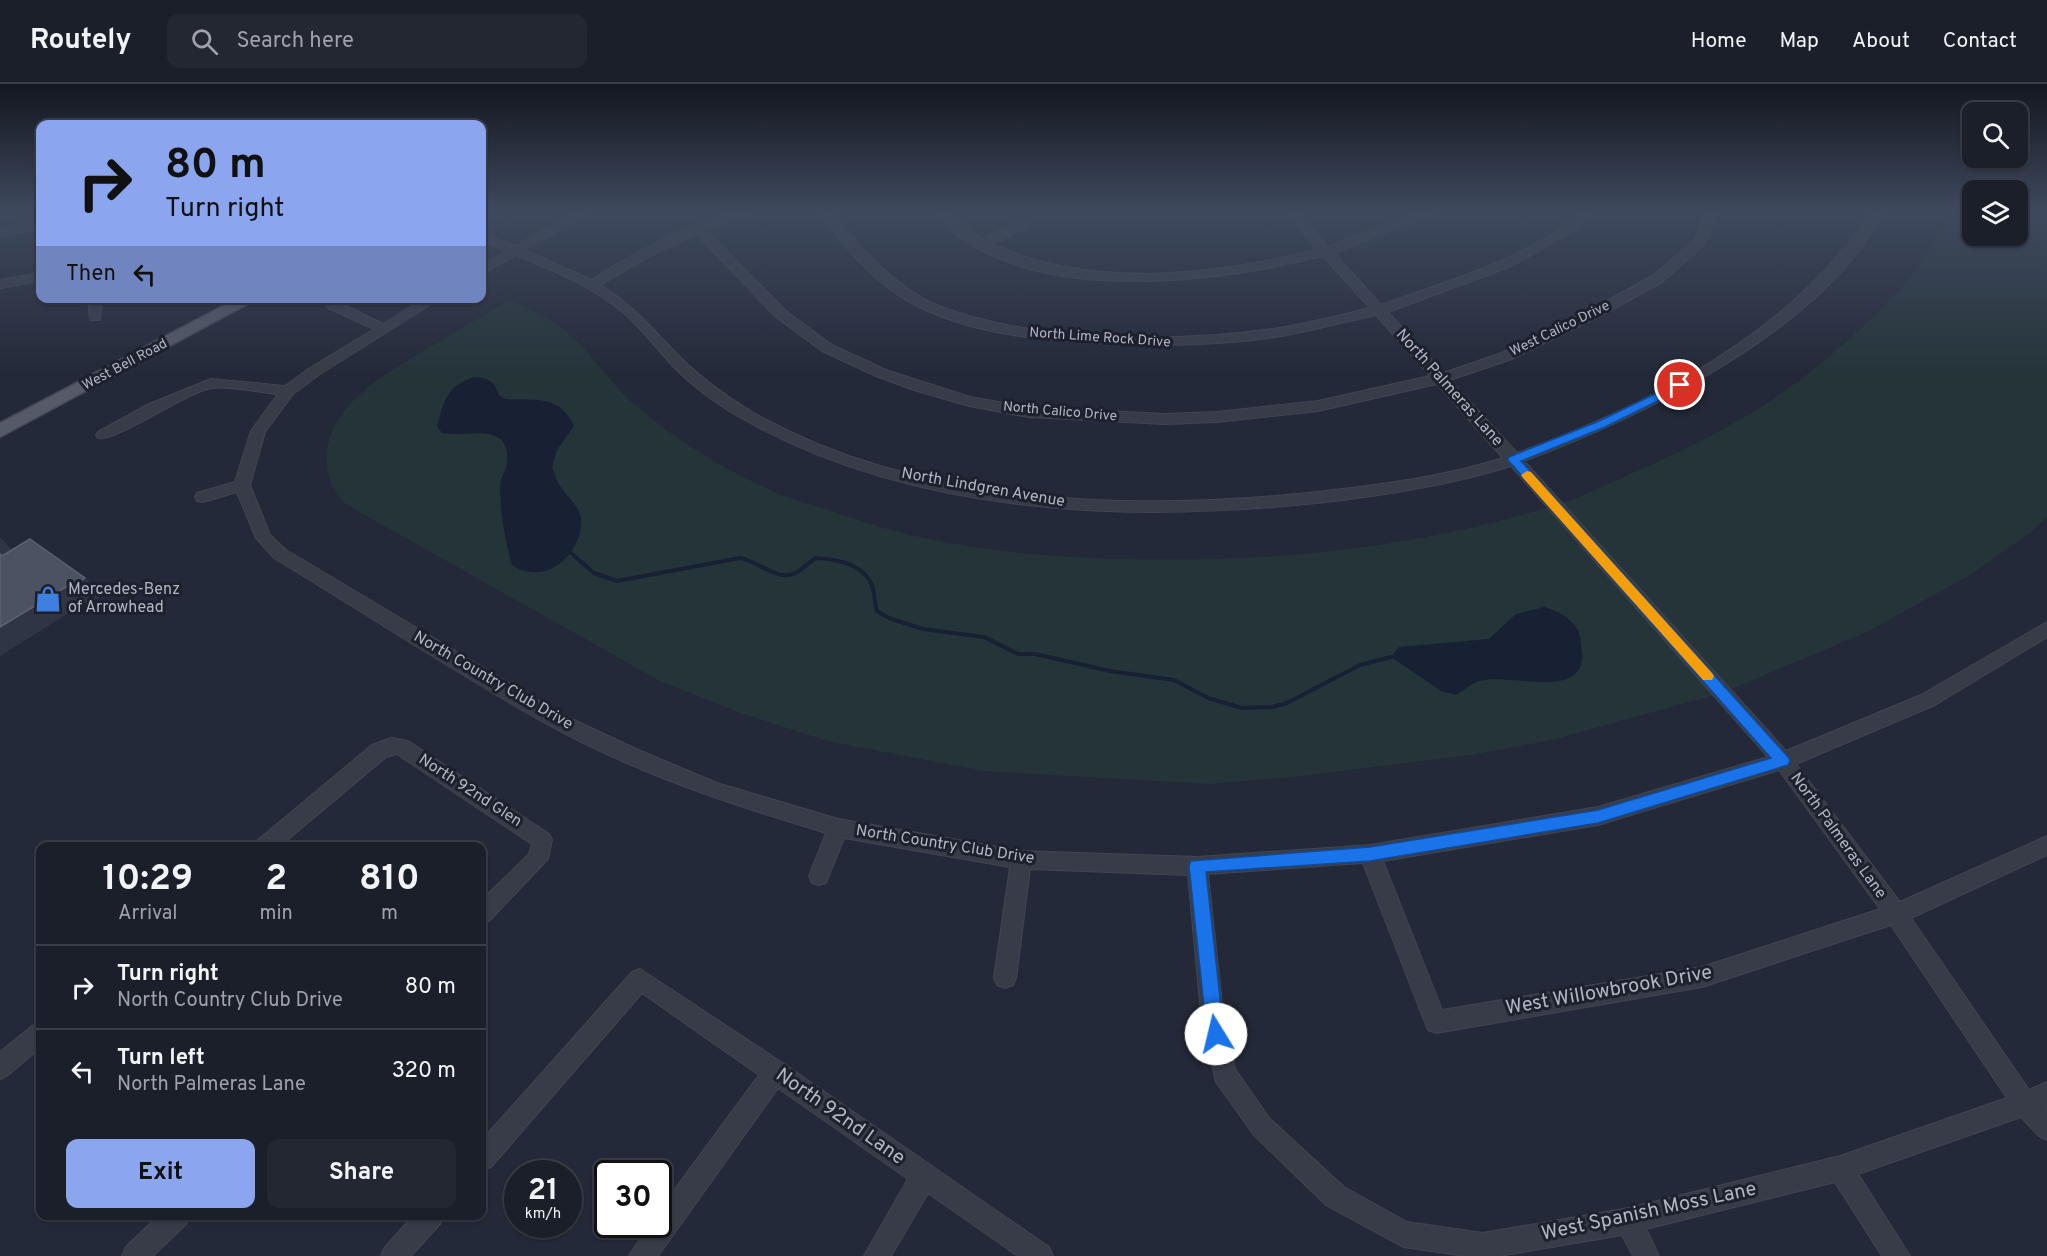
<!DOCTYPE html>
<style>
:root{--surface:#1a1f2a;--page:#232732;--text:#f1f3f6;--muted:#9fa2a8;--line:#383d47;--accent:#8ca5ef}
body{margin:0;font-family:Overpass,sans-serif;background:var(--page);color:var(--text);height:100vh;display:flex;flex-direction:column;font-size:22px;white-space:nowrap}
*{box-sizing:border-box;margin:0}
p{font-size:20px;color:var(--muted)}
.icon{flex:none;width:33px;height:33px;fill:none;stroke:currentColor;stroke-width:2;stroke-linecap:round;stroke-linejoin:round}
.map{position:relative;flex:1;overflow:hidden}
.panel{position:absolute;left:36px;top:758px;width:450px;height:378px;display:flex;flex-direction:column;background:var(--surface);border-radius:12px;box-shadow:0 2px 4px #0004,0 0 0 2px var(--line)}
.panel>*{flex:none}
.guide{position:absolute;left:36px;top:36px;width:450px;height:183px;border-radius:12px;box-shadow:0 2px 4px #0004,0 0 0 2px var(--line);background:#8ca5ef;color:#111;overflow:hidden}
.buttons{position:absolute;left:1962px;top:18px;display:grid;gap:12px}
.buttons a{display:grid;place-items:center;width:66px;height:66px;border-radius:12px;background:var(--surface);box-shadow:0 2px 4px #0004,0 0 0 2px var(--line);font-size:30px}
.speed{position:absolute;left:504px;top:1076px;display:flex;gap:12px;font-size:30px;font-weight:700;text-align:center}
.speed>*{display:grid;place-content:center;width:78px;height:78px;border-radius:50%;background:var(--surface);box-shadow:0 2px 4px #0004,0 0 0 2px var(--line);line-height:1}
.speed small{font-size:15px;font-weight:400}
.speed .limit{border:3px solid #111;border-radius:9px;background:#fff;color:#111}
.pin{position:absolute;display:grid;place-items:center;width:51px;height:51px;color:#fff;margin:-26px;border:3px solid #fff;border-radius:50%;box-shadow:0 2px 6px #0007}
.me{position:absolute;width:66px;margin:-33px;rotate:351deg;stroke-linejoin:round;filter:drop-shadow(0 0 4px #0008)}
.turn{display:flex;align-items:center;gap:21px;height:126px;padding:0 30px;font-size:27px}
.turn .icon{width:78px;height:78px;stroke-width:2.5}
.turn b{display:block;font-size:42px;line-height:51px}
.then{display:flex;align-items:center;height:57px;padding:0 30px;background:#0003;gap:12px;font-size:22px}
.eta{display:flex;justify-content:space-evenly;align-items:center;height:102px;text-align:center}
.eta b{font-size:36px;font-weight:700;line-height:42px}
.primary-button{display:flex;gap:12px;margin-top:auto;padding:12px 30px}
.primary-button a{flex:1;height:69px;border-radius:12px;background:var(--accent);color:#111;font-size:24px;font-weight:700;line-height:69px;text-align:center}
.primary-button a+a{background:var(--page);color:var(--text)}
ul{padding:0;list-style:none}
li{display:flex;align-items:center;gap:18px;height:84px;padding:0 30px;border-top:2px solid var(--line)}
li div{flex:1}
li b{display:block;font-size:22px}
li em{font-style:normal}
header{display:flex;align-items:center;gap:36px;box-sizing:border-box;height:84px;padding:0 30px;background:var(--surface);border-bottom:2px solid var(--line)}
header strong{font-size:28px}
nav{display:flex;gap:33px;margin-inline-start:auto;font-size:21px}
.search{width:420px;height:54px;background:var(--page);display:flex;align-items:center;gap:15px;box-sizing:border-box;padding:0 21px;border-radius:12px;color:var(--muted);font-size:22px}
.map>svg:first-child{display:block}
.green{fill:#253439}
.water{fill:#182034}
.lines{fill:none;stroke-linecap:round;stroke-linejoin:round}
.stream{stroke:#182034;stroke-width:4}
.minor-casing{stroke:#404551;stroke-width:2}
.major-casing{stroke:#404551;stroke-width:3}
.minor{fill:#373c48;fill-rule:evenodd}
.major{fill:#555a68;fill-rule:evenodd}
.wall{fill:#3f4556}
.shaded-wall{fill:#2e3545}
.building{fill:#4b5262;stroke:#5b6171;stroke-width:1.5}
.route{fill:#1a73e8;stroke:#114b97;stroke-width:1.5}
.slow{fill:#f59e0b}
.labels{text-anchor:middle;dominant-baseline:central;stroke-width:6;stroke-linejoin:round;paint-order:stroke}
.far-street-label{font-size:14px;fill:#b2b6c4;stroke:#1c212d}
.street-label{font-size:16px;fill:#b2b6c4;stroke:#1c212d}
.poi-label{font-size:16px;fill:#b2b6c4;stroke:#1c212d;text-anchor:start}
.near-street-label{font-size:20px;fill:#b2b6c4;stroke:#1c212d}
</style>
<header>
<strong>Routely</strong>
<div class="search"><svg class="icon" aria-label="search" viewBox="0 0 24 24"><circle cx="10" cy="10" r="6"/><path d="M15 15l6 6"/></svg>Search here</div>
<nav><a>Home</a><a>Map</a><a>About</a><a>Contact</a></nav>
</header>
<div class="map">
<svg width="2047" height="1172" viewBox="0 0 2047 1172">
<rect width="100%" height="100%" fill="#232938"/>
<!-- green -->
<path class="green" d="M 1949,127 L 1972,127 L 1972,152 L 2018,152 L 2018,127 L 2047,127 L 2047,433 L 2031,448 L 1970,491 L 1867,548 L 1722,609 L 1548,657 L 1471,671 L 1302,692 L 1210,700 L 983,687 L 827,657 L 741,629 L 658,596 L 347,421 C 335,410 328,398 327,381 C 322,321 390,287 434,261 C 459,246 484,231 509,216 C 532,226 554,236 572,253 C 594,273 611,300 633,319 C 675,356 728,388 779,410 C 794,416 810,420 826,425 C 856,436 888,446 920,453 C 986,468 1055,473 1123,475 C 1273,479 1424,464 1568,417 C 1591,409 1613,397 1635,388 C 1703,359 1768,324 1825,276 C 1875,234 1925,189 1949,127 Z"/>
<!-- water -->
<path class="water" d="M 474,293 C 489,294 494,297 499,311 L 505,315 C 535,317 559,309 574,342 L 557,366 L 552,383 C 554,388 556,395 559,400 C 565,411 580,422 581,435 C 583,471 544,503 512,481 C 505,456 500,429 500,403 C 500,392 509,384 507,372 C 507,365 504,356 497,353 C 481,345 460,353 442,349 L 437,342 C 445,315 446,303 474,293 Z
M 1544,523 C 1558,527 1571,534 1578,546 C 1581,554 1581,561 1582,569 C 1585,618 1508,588 1480,597 C 1472,599 1464,606 1456,611 L 1441,607 L 1391,573 L 1399,563 L 1489,555 L 1516,530 Z"/>
<g class="lines">
<!-- stream -->
<path class="stream" d="M 571,469 L 594,489 L 617,497 L 740,474 C 758,477 778,498 796,489 C 803,485 809,478 816,474 C 836,475 861,479 871,499 C 875,507 874,518 877,527 L 889,534 L 923,545 L 984,553 L 1018,570 L 1035,570 L 1110,587 L 1174,596 L 1208,614 L 1242,624 L 1272,623 L 1287,619 L 1360,581 L 1391,573"/>
<!-- minor casing -->
<g class="minor-casing">
<path id="minor" d="M 579,127 L 594,127 L 525,166 L 591,196 C 631,171 705,127 752,127 L 750,130 L 706,146 L 786,227 L 832,261 L 886,286 L 970,313 L 1028,323 L 1165,330 L 1217,328 L 1318,317 L 1430,292 L 1376,231 C 1346,238 1317,245 1287,251 C 1230,261 1172,262 1115,260 C 1047,257 977,252 915,221 C 875,200 844,163 818,127 L 830,127 C 860,161 882,190 922,214 C 938,223 956,228 973,233 C 1066,259 1189,258 1285,243 C 1313,238 1342,231 1370,224 L 1323,172 C 1213,199 1014,226 933,127 L 946,127 L 982,155 L 1021,136 L 1029,136 L 1029,142 L 992,160 C 1093,206 1212,191 1317,166 L 1285,127 L 1297,127 L 1328,163 L 1422,127 L 1437,127 L 1435,130 L 1334,169 L 1381,221 C 1445,198 1533,173 1583,127 L 1596,127 L 1580,143 L 1512,182 L 1388,228 L 1443,289 L 1502,269 L 1594,224 L 1652,192 L 1695,156 L 1707,127 L 1719,127 L 1704,161 L 1662,198 L 1604,230 L 1512,275 L 1450,296 L 1517,369 C 1649,321 1794,249 1871,127 L 1883,127 C 1829,242 1639,335 1524,377 L 1786,667 L 1921,611 L 2047,538 L 2047,553 L 1935,621 L 1796,680 L 1900,818 L 2047,752 L 2047,771 L 1911,834 L 2029,1006 L 2047,998 L 2047,1022 L 2044,1023 L 2047,1026 L 2047,1056 L 2039,1052 L 2021,1033 L 1858,1090 L 1910,1172 L 1882,1172 L 1835,1098 L 1646,1145 L 1659,1172 L 1633,1172 L 1622,1151 L 1499,1172 L 1465,1172 L 1404,1163 L 1326,1121 L 1254,1051 L 1216,998 L 1201,929 L 1188,791 L 1030,785 L 1016,894 L 1013,901 L 1005,904 L 997,901 L 994,894 L 1010,783 L 844,754 L 826,799 L 819,801 L 812,799 L 809,792 L 826,749 C 730,720 635,689 547,640 C 454,588 365,529 274,474 L 256,454 L 237,408 L 203,418 L 197,417 L 195,413 L 197,409 L 235,398 L 251,347 L 278,310 C 262,309 227,301 212,304 C 186,308 114,359 98,354 L 96,351 L 98,348 L 149,320 L 211,295 L 285,302 L 310,284 L 374,245 L 328,224 L 326,221 L 328,218 L 338,218 L 383,240 L 425,214 L 441,214 L 320,290 L 293,310 L 265,348 L 250,401 L 270,451 L 286,466 L 561,630 L 636,665 L 717,699 L 838,735 L 1021,767 L 1197,773 L 1370,761 L 1598,723 L 1768,673 L 1511,382 C 1448,402 1381,412 1316,419 C 1128,439 913,431 745,336 C 718,321 693,303 672,281 C 656,264 642,245 625,230 C 594,203 554,187 516,171 L 482,190 L 482,181 L 506,167 L 482,157 L 482,149 L 515,162 ZM 696,150 L 776,233 L 822,267 L 876,292 L 914,306 L 969,322 L 1028,333 L 1165,340 L 1217,338 L 1318,327 L 1437,300 L 1503,374 C 1443,393 1380,401 1317,408 C 1133,428 917,422 752,328 C 729,314 706,298 686,279 C 656,250 637,223 600,201 L 652,171 ZM 1779,686 L 1880,825 L 1702,883 L 1442,926 L 1383,777 L 1598,741 ZM 1363,779 L 1428,946 L 1436,949 L 1702,903 L 1891,841 L 2007,1014 L 1840,1072 L 1629,1124 L 1483,1149 L 1407,1138 L 1344,1103 L 1270,1035 L 1235,985 L 1223,929 L 1208,790 Z
M 40,137 L 40,145 L 0,152 L 0,144 Z
M 40,189 L 40,197 L 0,204 L 0,196 Z
M 88,214 L 102,214 L 100,236 L 90,236 Z
M 391,654 L 408,657 L 549,750 L 552,756 L 548,775 L 489,837 L 482,839 L 482,816 L 529,770 L 532,760 L 397,670 L 386,673 L 280,762 L 255,762 L 258,756 L 372,661 Z
M 640,885 L 784,980 L 1049,1163 L 1053,1172 L 1018,1172 L 928,1109 L 891,1172 L 864,1172 L 908,1095 L 778,1004 L 658,1172 L 629,1172 L 650,1140 L 658,1140 L 658,1128 L 759,991 L 642,909 L 491,1083 L 482,1086 L 482,1056 L 632,888 Z
M 40,939 L 40,964 L 8,991 L 0,995 L 0,968 L 32,942 Z
M 159,1131 L 190,1131 L 186,1140 L 153,1172 L 122,1172 L 126,1163 Z
M 414,1131 L 444,1131 L 440,1140 L 411,1172 L 381,1172 L 385,1163 Z"/>
</g>
<!-- major casing -->
<g class="major-casing">
<path id="major" d="M 238,214 L 259,214 L 0,353 L 0,339 Z"/>
</g>
<!-- minor -->
<use href="#minor" class="minor"/>
<!-- major -->
<use href="#major" class="major"/>
</g>
<!-- wall -->
<path class="wall" d="M 0,454 L 12,466 L 85,494 L 101,512 L 88,520 L 85,518 L 0,572 Z"/>
<!-- shaded-wall -->
<path class="shaded-wall" d="M 0,454 L 16,470 L 0,474 Z
M 85,494 L 101,512 L 88,520 L 71,503 Z
M 69,501 L 85,518 L 0,572 L 0,543 Z"/>
<!-- building -->
<path class="building" d="M 30,455 L 85,494 L 71,503 L 69,501 L 0,543 L 0,470 L 2,472 Z"/>
<!-- sky -->
<linearGradient id="sky" x2="0" y2="1"><stop stop-color="#13171f"/><stop offset="0.44" stop-color="#3f495e"/><stop offset="1" stop-color="#3f495e" stop-opacity="0"/></linearGradient>
<rect width="2047" height="291" fill="url(#sky)"/>
<!-- route -->
<path class="route" d="M 1680,298 L 1684,299 L 1684,304 L 1605,343 L 1521,377 L 1788,673 L 1790,677 L 1788,681 L 1598,739 L 1370,777 L 1206,788 L 1224,950 L 1222,955 L 1216,958 L 1210,955 L 1207,950 L 1189,782 L 1191,777 L 1370,763 L 1598,726 L 1771,674 L 1508,376 L 1509,373 L 1597,338 Z"/>
<!-- slow -->
<path class="slow" d="M 1527,387 L 1531,388 L 1712,589 L 1714,592 L 1712,596 L 1703,596 L 1523,394 L 1521,391 Z"/>
<!-- icons -->
<defs>
<g id="shop-bare" transform="scale(2.07)"><path d="M-5-2.5h2.3a2.7 3.5 0 0 1 5.4 0H5L5.5 6h-11ZM-1.5-2.5h3a1.5 2.3 0 0 0-3 0Z" fill="#3f7fe0" stroke="#1c212d" stroke-width="2.5" paint-order="stroke"/></g>
</defs>
<g fill-rule="evenodd">
<use href="#shop-bare" x="48" y="515"/>
</g>
<g class="labels">
<!-- far-street labels -->
<g class="far-street-label">
<text transform="translate(1560 245) rotate(-26)">West Calico Drive</text>
<text transform="translate(1100 254) rotate(4)">North Lime Rock Drive</text>
<text transform="translate(125 281) rotate(-28)">West Bell Road</text>
<text transform="translate(1060 328) rotate(5)">North Calico Drive</text>
</g>
<!-- street labels -->
<g class="street-label">
<text transform="translate(1449 304) rotate(48)">North Palmeras Lane</text>
<text transform="translate(983 404) rotate(10)">North Lindgren Avenue</text>
<text transform="translate(493 597) rotate(30)">North Country Club Drive</text>
<text transform="translate(470 707) rotate(33)">North 92nd Glen</text>
<text transform="translate(1838 752) rotate(54)">North Palmeras Lane</text>
<text transform="translate(945 761) rotate(9)">North Country Club Drive</text>
</g>
<!-- poi labels -->
<g class="poi-label">
<text x="68" y="506">Mercedes-Benz<tspan x="68" dy="18">of Arrowhead</tspan></text>
</g>
<!-- near-street labels -->
<g class="near-street-label">
<text transform="translate(1609 907) rotate(-10)">West Willowbrook Drive</text>
<text transform="translate(840 1033) rotate(35)">North 92nd Lane</text>
<text transform="translate(1649 1128) rotate(-12)">West Spanish Moss Lane</text>
</g>
</g>
</svg>
<div class="buttons">
<a><svg class="icon" aria-label="search" viewBox="0 0 24 24"><circle cx="10" cy="10" r="6"/><path d="M15 15l6 6"/></svg></a>
<a><svg class="icon" aria-label="layers" viewBox="0 0 24 24"><path d="M12 4l9 5-9 5-9-5zM3 14l9 5 9-5"/></svg></a>
</div>
<div class="speed"><div>21<small>km/h</small></div><div class="limit">30</div></div>
<div class="pin" style="left:1680px;top:301px;background:#d93025"><svg class="icon" aria-label="arrive" viewBox="0 0 24 24"><path d="M6 21V4h12l-3 4 3 4H6"/></svg></div>
<svg class="me" style="left:1216px;top:950px" viewBox="-20 -20 40 40"><circle r="19" fill="#fff"/><path d="M0-13L10 11 0 6-10 11z" fill="#1a73e8"/></svg>
<div class="guide">
<div class="turn"><svg class="icon" aria-label="right" viewBox="0 0 24 24"><path d="M7 20v-9h11M14 6l5 5-5 5"/></svg><div><b>80 m</b>Turn right</div></div>
<div class="then">Then<svg class="icon" aria-label="left" viewBox="0 0 24 24"><path d="M17 20v-9H6M10 6l-5 5 5 5"/></svg></div>
</div>
<section class="panel">
<div class="eta">
<div><b>10:29</b><p>Arrival</p></div>
<div><b>2</b><p>min</p></div>
<div><b>810</b><p>m</p></div>
</div>
<ul>
<li><svg class="icon" aria-label="right" viewBox="0 0 24 24"><path d="M7 20v-9h11M14 6l5 5-5 5"/></svg><div><b>Turn right</b><p>North Country Club Drive</p></div><em>80 m</em></li>
<li><svg class="icon" aria-label="left" viewBox="0 0 24 24"><path d="M17 20v-9H6M10 6l-5 5 5 5"/></svg><div><b>Turn left</b><p>North Palmeras Lane</p></div><em>320 m</em></li>
</ul>
<div class="primary-button"><a>Exit</a><a>Share</a></div>
</section>
</div>
